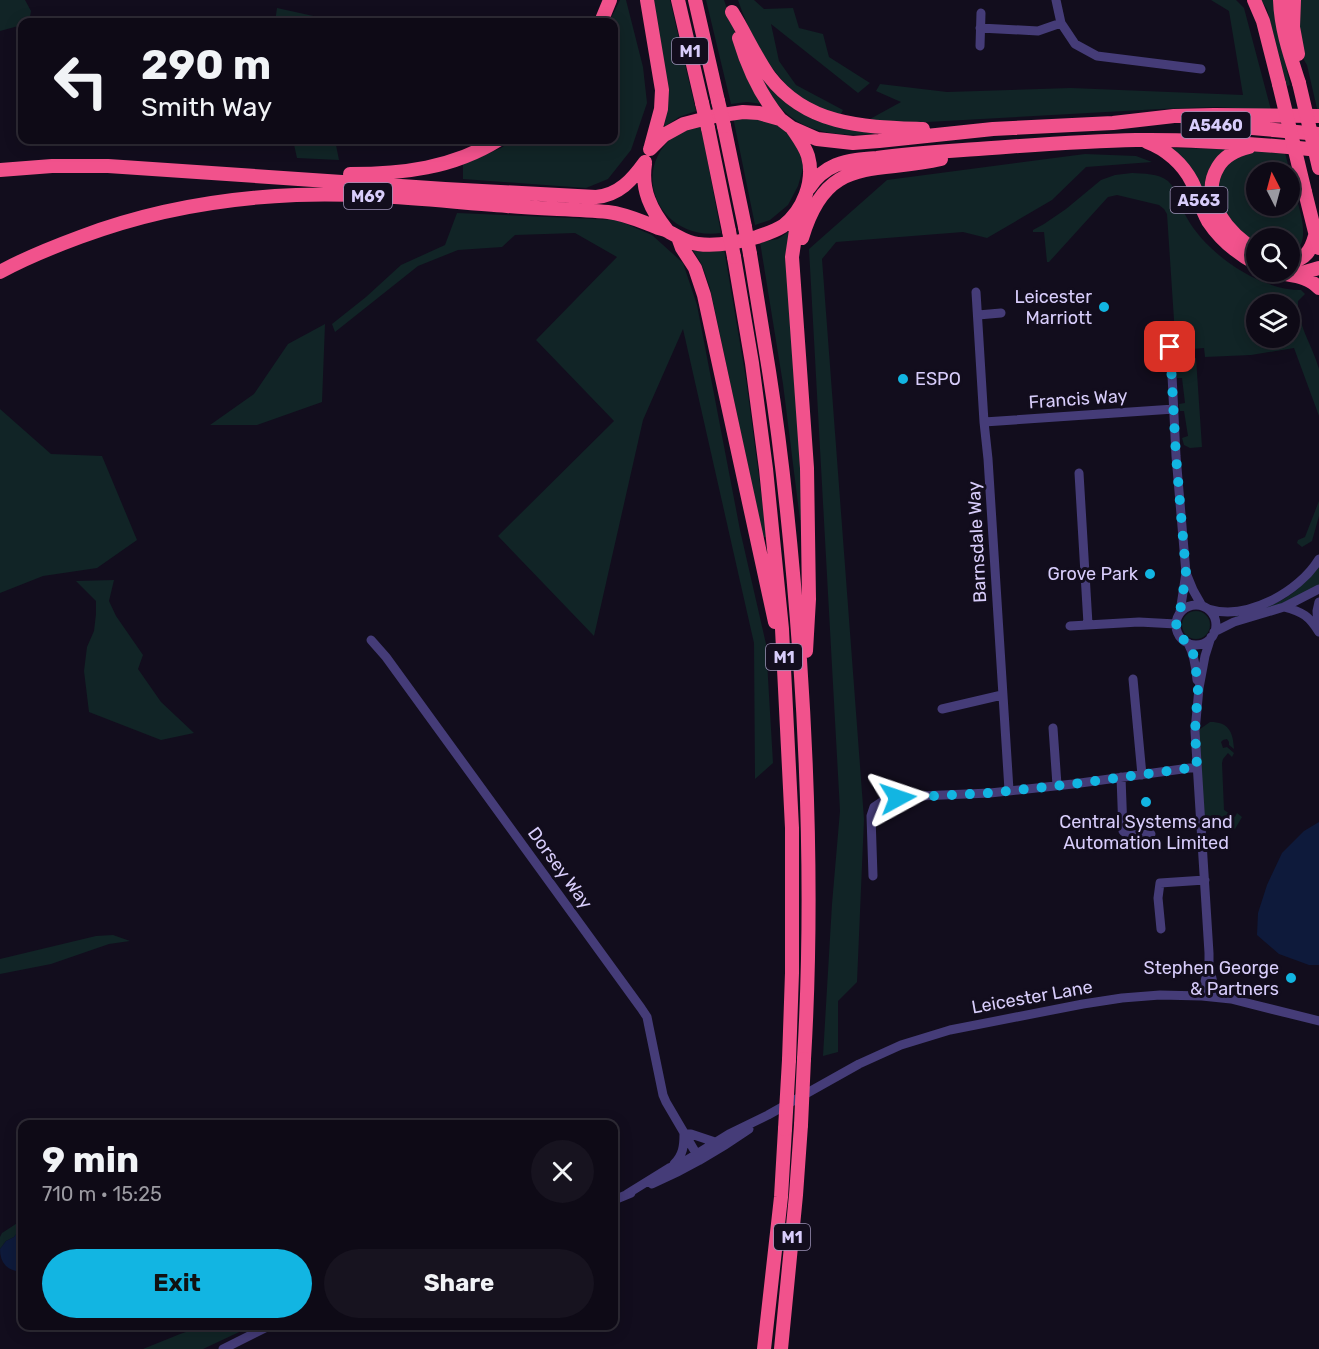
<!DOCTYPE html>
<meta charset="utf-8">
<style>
:root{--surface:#0e0a16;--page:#17131f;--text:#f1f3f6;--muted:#9b9aa1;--line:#2e2b35;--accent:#12b5e2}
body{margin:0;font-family:Rubik,sans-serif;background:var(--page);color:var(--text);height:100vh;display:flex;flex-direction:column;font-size:22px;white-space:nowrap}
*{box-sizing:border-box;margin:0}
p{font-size:20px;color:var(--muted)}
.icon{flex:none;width:33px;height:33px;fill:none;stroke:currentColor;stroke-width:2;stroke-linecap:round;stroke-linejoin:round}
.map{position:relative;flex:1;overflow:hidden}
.side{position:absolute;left:18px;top:1120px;width:600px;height:210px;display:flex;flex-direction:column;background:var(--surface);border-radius:12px;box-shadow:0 3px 15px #0003,0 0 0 2px var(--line)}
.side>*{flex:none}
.top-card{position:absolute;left:18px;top:18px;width:600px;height:126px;border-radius:12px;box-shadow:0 3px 15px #0003,0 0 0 2px var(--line);background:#0e0a16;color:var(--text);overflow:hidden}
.needle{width:39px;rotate:354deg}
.buttons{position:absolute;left:1246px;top:162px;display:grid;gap:12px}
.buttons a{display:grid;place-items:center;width:54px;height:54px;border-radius:50%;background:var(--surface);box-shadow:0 3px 15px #0003,0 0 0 2px var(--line);font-size:30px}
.pin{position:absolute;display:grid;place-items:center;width:51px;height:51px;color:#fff;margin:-26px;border-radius:12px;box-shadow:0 3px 9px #0006}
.me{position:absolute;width:66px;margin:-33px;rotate:85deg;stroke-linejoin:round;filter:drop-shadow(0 0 4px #0008)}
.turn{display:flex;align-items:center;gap:21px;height:126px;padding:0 24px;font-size:27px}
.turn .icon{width:78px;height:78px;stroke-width:2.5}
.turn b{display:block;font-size:42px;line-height:51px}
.round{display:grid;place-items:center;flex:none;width:63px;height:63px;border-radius:32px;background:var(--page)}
.overview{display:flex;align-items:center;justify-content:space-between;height:102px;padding:0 24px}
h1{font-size:36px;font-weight:700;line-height:45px}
.button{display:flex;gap:12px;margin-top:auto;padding:12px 24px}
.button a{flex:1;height:69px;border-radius:36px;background:var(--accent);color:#111;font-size:24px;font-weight:700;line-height:69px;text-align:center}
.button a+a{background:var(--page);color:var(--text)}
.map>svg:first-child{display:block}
.green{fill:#112426;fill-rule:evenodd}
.water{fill:#0e1a3b}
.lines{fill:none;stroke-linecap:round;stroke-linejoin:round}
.minor{stroke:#453c78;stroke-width:9}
.highway{stroke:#f1528c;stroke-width:14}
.highway-bridge{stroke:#f1528c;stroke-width:14}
.route{stroke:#12b5e2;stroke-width:10;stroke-dasharray:0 18}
.poi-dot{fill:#12b5e2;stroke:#120d1d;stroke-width:2}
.labels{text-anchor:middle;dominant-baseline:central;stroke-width:6;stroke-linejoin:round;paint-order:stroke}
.shield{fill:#120d1d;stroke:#9d93b8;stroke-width:1.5}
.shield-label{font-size:16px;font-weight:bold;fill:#d8cdfb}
.poi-label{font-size:18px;fill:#d8cdfb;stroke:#120d1d;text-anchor:end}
.street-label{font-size:18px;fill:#d8cdfb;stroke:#120d1d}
</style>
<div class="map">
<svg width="1319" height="1349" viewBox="0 0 1319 1349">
<rect width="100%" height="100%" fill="#120d1d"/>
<!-- green -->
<path class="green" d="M 0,0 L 25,0 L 31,11 L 29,22 L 22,22 L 22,25 L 0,31 Z
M 620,0 L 626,0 L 643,67 L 647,103 L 631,150 L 608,179 L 586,188 L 463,179 L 463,164 L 501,148 L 512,140 L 614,140 L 614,22 L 609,22 Z
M 651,0 L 670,0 L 696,111 L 679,117 L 664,127 L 666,117 Z
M 706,0 L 724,0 L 746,66 L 763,104 L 747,102 L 731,104 Z
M 738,0 L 754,0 L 764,9 L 793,8 L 799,28 L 823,34 L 829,57 L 870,83 L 858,93 L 771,24 L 779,61 L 796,85 L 843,110 L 840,116 C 830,112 819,108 809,103 C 775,83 750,36 738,0 Z
M 1211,0 L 1236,0 L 1244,8 L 1271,110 L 1217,107 L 1160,109 L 927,122 L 887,123 L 870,119 L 901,102 L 876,91 L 880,84 L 947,92 L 1071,88 L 1243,95 L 1229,11 Z
M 1261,0 L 1276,0 L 1283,51 L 1290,85 L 1287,86 L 1267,9 Z
M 1299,0 L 1319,0 L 1319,113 L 1318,113 L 1307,65 C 1296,50 1299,19 1299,0 Z
M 277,8 L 327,19 L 355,22 L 275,22 Z
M 759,73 L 817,120 L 843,129 L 877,134 C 834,137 795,133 770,94 C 766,88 763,80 759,73 Z
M 748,115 L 783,127 L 797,144 L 804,165 L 798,186 L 788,205 L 770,220 L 755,225 L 733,117 Z
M 700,125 L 702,131 L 721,233 C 661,242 628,173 674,136 C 681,131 691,128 700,125 Z
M 293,140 L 335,140 L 339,160 L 297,158 Z
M 1171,148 L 1228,149 L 1208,193 L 1202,192 C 1193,175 1186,160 1171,148 Z
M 1256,150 L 1285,153 L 1290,172 L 1257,172 L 1257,206 L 1290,206 L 1290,180 C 1296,197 1311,234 1298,249 L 1301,252 L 1290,258 L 1290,238 L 1257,238 L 1257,248 L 1234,230 L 1215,189 L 1226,162 Z
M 1085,154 L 1136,156 L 1152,162 L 1086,167 L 1052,200 L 987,238 L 963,232 L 836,242 L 822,259 L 864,819 L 857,982 L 838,1001 L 838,1052 L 823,1056 L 832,904 L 840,811 L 809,249 L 887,180 Z
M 1132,173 C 1144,174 1158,173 1168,181 C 1178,190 1180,207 1187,218 C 1207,254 1259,290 1301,290 L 1305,294 L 1298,301 C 1297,325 1313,346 1319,369 C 1319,381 1319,403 1319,416 L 1294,348 L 1251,355 L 1205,357 L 1204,348 L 1192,349 L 1193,358 L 1196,358 L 1202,447 L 1190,448 L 1184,445 L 1182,438 L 1188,436 L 1184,411 L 1180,411 L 1179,404 L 1185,403 L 1182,378 L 1177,378 L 1177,371 L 1181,370 L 1179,344 L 1174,345 L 1174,320 L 1167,214 L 1164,209 L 1159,205 L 1117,195 L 1108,197 L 1049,262 L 1047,262 L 1044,232 L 1033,232 L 1033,230 L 1044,224 L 1066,209 L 1101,180 L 1115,175 ZM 1257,304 L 1290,304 L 1290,338 L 1257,338 Z
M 457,213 L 617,220 L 652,235 L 683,263 L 697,305 L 740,530 L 766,644 L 773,763 L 755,779 L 754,643 L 683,329 L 643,420 L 594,636 L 498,536 L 614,421 L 536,340 L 617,257 L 575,233 L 515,235 L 502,247 L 458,250 L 418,266 L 335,332 L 332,324 L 366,297 L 401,265 L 445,245 Z
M 792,229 L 805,520 L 800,520 L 783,384 L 760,242 L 778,239 Z
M 691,247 L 724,249 L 746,379 L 767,537 L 763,537 L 710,288 L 702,265 Z
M 325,324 L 322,402 L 257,425 L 210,425 L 254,394 L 288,344 Z
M 0,409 L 51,454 L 102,456 L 137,540 L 97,568 L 43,576 L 0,593 Z
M 1319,501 L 1319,516 L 1312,541 L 1302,547 L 1297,543 L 1298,540 L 1305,537 Z
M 1319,567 L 1319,585 L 1275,607 L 1235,617 L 1235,615 C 1247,612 1260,609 1271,605 C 1291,598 1306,582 1319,567 Z
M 114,580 L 109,601 L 116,616 L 143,655 L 138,669 L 161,702 L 194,733 L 161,740 L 89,712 L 84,671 L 87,647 L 94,631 L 96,614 L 96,601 L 76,581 Z
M1182 625a14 14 0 1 1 28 0a14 14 0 1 1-28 0Z
M 1210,722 C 1229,722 1233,732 1234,749 L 1229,745 L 1229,742 L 1227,739 L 1223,740 L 1221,742 L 1223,748 L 1227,747 L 1234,753 L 1232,757 L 1228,753 L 1223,759 L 1222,763 L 1224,810 L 1235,817 L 1237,813 L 1242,817 L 1235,829 L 1227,824 L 1222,824 L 1221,829 L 1207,829 L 1203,826 L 1198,735 L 1200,729 Z
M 113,935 L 130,941 L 109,944 L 51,964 L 0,974 L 0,959 L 96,936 Z
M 22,1220 L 22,1227 L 14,1237 L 6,1241 L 0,1249 L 0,1237 L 2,1233 Z
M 204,1326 L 252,1326 L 203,1349 L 143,1349 L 180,1334 Z"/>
<!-- water -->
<path class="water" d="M 1319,822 L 1319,965 L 1309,965 L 1279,954 L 1257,935 L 1258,913 L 1267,885 L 1282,853 L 1304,831 Z
M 22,1227 L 22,1272 C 8,1271 0,1264 0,1249 L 6,1241 L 14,1237 Z"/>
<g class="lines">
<!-- minor -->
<path class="minor" d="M 1056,0 L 1061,23 L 1075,44 L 1097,56 L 1201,69
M 980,28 L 1038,31 L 1061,23
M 980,46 L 981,13
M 976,292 L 984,422 L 988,459 L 1009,790
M 978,315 L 1001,313
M 1170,335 L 1176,456 L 1186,573 L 1180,612
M 984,422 L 1174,409
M 1079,473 L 1088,624
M 1186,573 L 1193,590 L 1202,606
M1176 625a20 20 0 1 1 40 0a20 20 0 1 1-40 0Z
M 1284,607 C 1303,612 1309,616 1319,632
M 1208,609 C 1247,621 1299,592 1319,559
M 1070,626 L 1139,622 L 1176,624
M 1318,627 L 1317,611 L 1319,602
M 1214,632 L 1234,622 L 1284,607 L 1319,589
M 371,640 L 386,657 L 641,1008 L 647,1017 L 649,1027 L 663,1095 L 666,1102 L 700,1160
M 1188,643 C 1194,654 1196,667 1197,680
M 1133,679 L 1142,775
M 942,709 L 1002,695
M 1053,728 L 1057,785
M 1121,777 L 1123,831 L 1128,835 L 1151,834
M 873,876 L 871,816 L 874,807 L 883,801 L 892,798 L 920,796 L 990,793 L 1073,784 L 1197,767
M 1161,929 L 1158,898 L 1160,883 L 1205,880
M 1209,965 L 1213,983 L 1212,997
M 1202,996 L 1209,963 L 1209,953 L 1195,731 L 1199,688 L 1205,656 L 1211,637
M 684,1134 L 691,1134 L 715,1142
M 674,1164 C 683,1155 684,1146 684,1134
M 652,1184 C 686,1169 719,1150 749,1129
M 627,1194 L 669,1168 L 682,1163 L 729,1134 L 768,1115 L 859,1064 L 901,1045 L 950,1030 L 1083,1004 L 1122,998 L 1160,995 L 1202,996 L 1231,999 L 1319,1021
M 614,1200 L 631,1193
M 223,1349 L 269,1326"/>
<!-- highway -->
<path class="highway" d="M 647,0 L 662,90 L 661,109 L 651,146
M 678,0 L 702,103
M 695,0 L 718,101
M 1254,0 L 1263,21 L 1279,84
M 1280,0 C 1281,29 1290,55 1299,83
M 1294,0 L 1293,27 L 1298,54
M 732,12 C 745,33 755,56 769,76 C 808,127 866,127 923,129
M 601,22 L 610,0
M 739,38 C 748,68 760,95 780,119
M 1188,124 L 1241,127 L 1319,134
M 724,126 L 745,227
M 708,128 L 729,231
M 1147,142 C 1166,149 1183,164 1192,182 C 1198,194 1201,209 1208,221 C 1220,239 1238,254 1257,264
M 1249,147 C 1236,150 1225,155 1218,167 C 1198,200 1230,235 1257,251
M 650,149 L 664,135 L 684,124 L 715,116 L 743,112 L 759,113 L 780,119 L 792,128 L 817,139 L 853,143 L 879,141 L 993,129 L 1113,123 L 1174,116 L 1214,115 L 1319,116
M 645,164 C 641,190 651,210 667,230
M 0,170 L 52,166 L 108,166 L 445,189 L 596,197 C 619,195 632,180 645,162
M 350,174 C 402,174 453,168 498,140
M 809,188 C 816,177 824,170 836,165 C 849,160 863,159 877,158 C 905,154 934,152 963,150 C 1021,146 1078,141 1136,140 C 1197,139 1259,144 1319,150
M 1305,192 L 1319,248
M 799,210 L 792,257 L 807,468 L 809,599 L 806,651
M 678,237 L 682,248 L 695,268 L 704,295 L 775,622
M 802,238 C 827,153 873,175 941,159
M 750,254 C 756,293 763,332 769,371 C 784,466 793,563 800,660 C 809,792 812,926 804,1059
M 734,257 L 752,363 L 766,469 L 782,629 L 792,828 L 792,973 L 789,1060
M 1290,262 C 1306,259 1311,250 1315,236
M 0,272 C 25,258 53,247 80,237 C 149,211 222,198 296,195 C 366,192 437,201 507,206 C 541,209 574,209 608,212 C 626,214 640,221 656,227 C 660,229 665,229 669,232 C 679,237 687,243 698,244 C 717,247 739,242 757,237 C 766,234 775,231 783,226 C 803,211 815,181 808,156 C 805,146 798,137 792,128
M 1275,272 C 1291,276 1307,275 1319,288
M 1295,275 L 1319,268
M 764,1349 L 781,1197 L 785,1129
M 781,1349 L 796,1195 L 801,1125"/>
<!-- highway-bridge -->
<path class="highway-bridge" d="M 1299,83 L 1319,168
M 1279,84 L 1305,192
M 718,101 L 724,126
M 702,103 L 708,128
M 745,227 L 750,254
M 729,231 L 734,257
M 801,1125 L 804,1059
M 785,1129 L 789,1060"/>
</g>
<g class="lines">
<!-- route -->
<path class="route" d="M 898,798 L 990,793 L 1073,784 L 1197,767 L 1195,731 L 1198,688 L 1195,662 L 1192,649 L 1188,643 L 1180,637 L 1177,631 L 1176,621 L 1180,612 L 1186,573 L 1176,456 L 1170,347"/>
</g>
<!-- markers -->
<g class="poi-dot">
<circle cx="1104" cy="307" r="6"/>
<circle cx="903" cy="379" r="6"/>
<circle cx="1150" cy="574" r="6"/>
<circle cx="1146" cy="802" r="6"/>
<circle cx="1291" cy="978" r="6"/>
</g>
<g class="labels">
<!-- shield labels -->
<g class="shield">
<rect x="672" y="38" width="36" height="26" rx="4.5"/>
<rect x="1181.5" y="112" width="69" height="26" rx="4.5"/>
<rect x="344" y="183" width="48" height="26" rx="4.5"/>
<rect x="1170.5" y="187" width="57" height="26" rx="4.5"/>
<rect x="766" y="644" width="36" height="26" rx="4.5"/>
<rect x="774" y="1224" width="36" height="26" rx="4.5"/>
</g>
<g class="shield-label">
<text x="690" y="51">M1</text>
<text x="1216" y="125">A5460</text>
<text x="368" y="196">M69</text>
<text x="1199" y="200">A563</text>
<text x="784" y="657">M1</text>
<text x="792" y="1237">M1</text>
</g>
<!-- poi labels -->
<g class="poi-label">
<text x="1092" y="297">Leicester<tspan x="1092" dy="21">Marriott</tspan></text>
<text x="915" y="379" text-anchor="start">ESPO</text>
<text x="1138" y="574">Grove Park</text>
<text x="1146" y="822" text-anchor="middle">Central Systems and<tspan x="1146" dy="21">Automation Limited</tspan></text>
<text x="1279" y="968">Stephen George<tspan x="1279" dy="21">&amp; Partners</tspan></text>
</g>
<!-- street labels -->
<g class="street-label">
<text transform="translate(1078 399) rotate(-4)">Francis Way</text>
<text transform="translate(977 542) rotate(-93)">Barnsdale Way</text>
<text transform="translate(560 868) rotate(54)">Dorsey Way</text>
<text transform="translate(1032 997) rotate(-10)">Leicester Lane</text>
</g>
</g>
</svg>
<div class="buttons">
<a><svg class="needle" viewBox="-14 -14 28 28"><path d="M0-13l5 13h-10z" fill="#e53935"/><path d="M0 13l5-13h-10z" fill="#9b9aa1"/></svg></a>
<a><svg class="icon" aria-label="search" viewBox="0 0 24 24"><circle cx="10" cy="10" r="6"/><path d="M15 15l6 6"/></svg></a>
<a><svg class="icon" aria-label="layers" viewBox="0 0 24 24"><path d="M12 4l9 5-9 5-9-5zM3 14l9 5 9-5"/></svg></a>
</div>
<div class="pin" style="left:1170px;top:347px;background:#d93025"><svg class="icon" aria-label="arrive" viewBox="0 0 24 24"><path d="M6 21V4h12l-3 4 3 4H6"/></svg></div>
<svg class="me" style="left:898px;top:798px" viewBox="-20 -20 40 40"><path d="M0-17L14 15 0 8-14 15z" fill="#12b5e2" stroke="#fff" stroke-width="4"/></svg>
<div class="top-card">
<div class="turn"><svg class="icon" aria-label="left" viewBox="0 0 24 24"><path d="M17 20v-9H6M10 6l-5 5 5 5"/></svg><div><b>290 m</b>Smith Way</div></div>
</div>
<section class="side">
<div class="overview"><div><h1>9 min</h1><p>710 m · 15:25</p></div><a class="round"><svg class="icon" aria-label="close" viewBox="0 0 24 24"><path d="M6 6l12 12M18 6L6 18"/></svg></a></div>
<div class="button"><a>Exit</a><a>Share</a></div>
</section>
</div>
